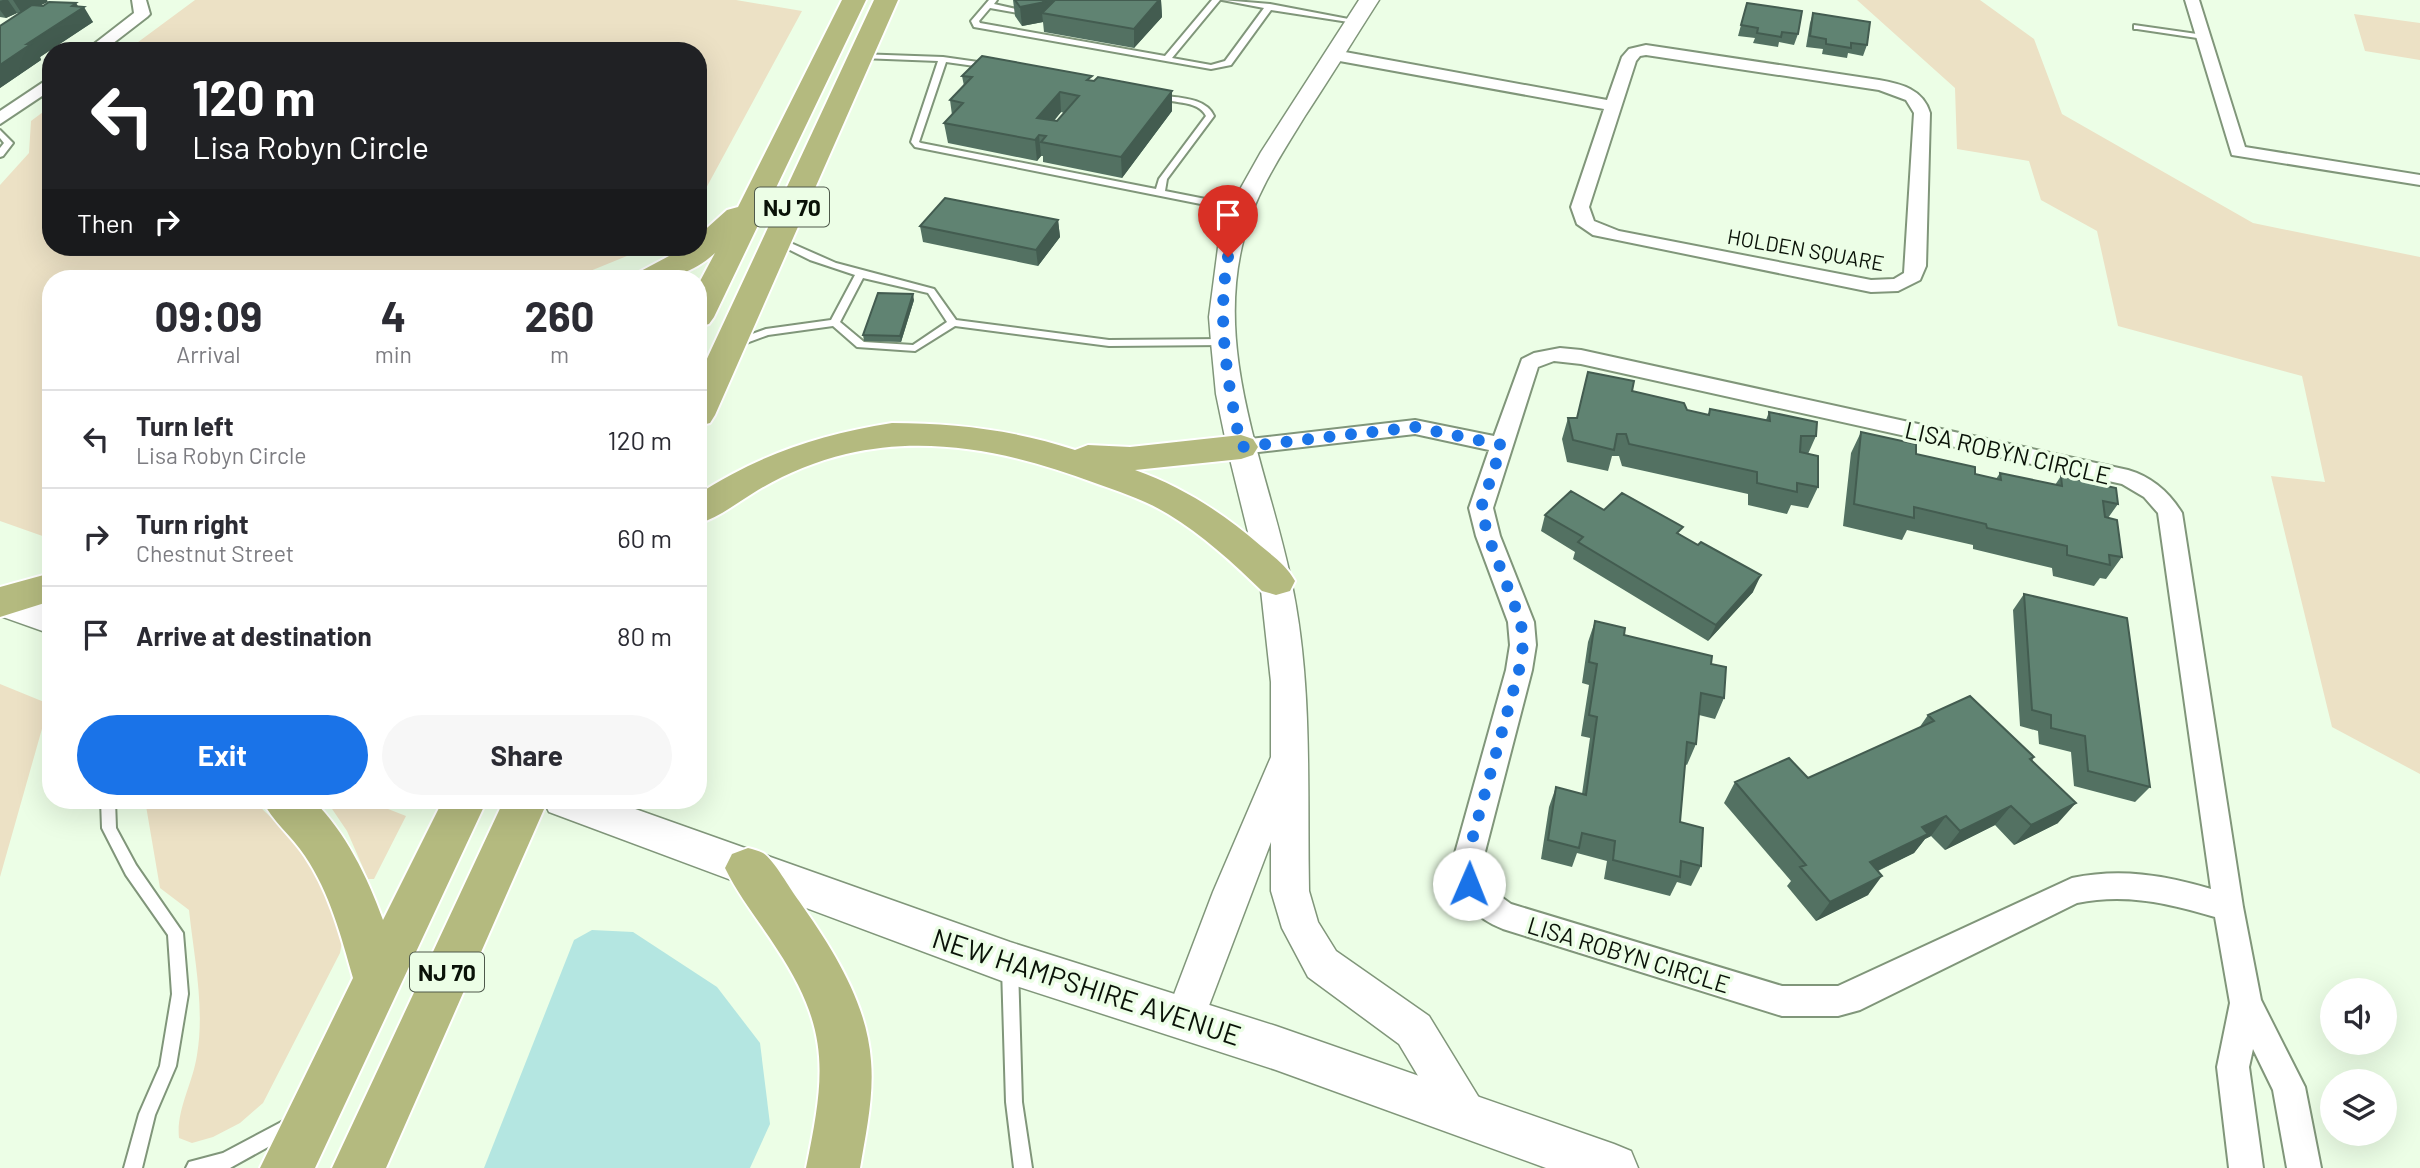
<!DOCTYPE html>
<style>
:root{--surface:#fff;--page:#f7f7f7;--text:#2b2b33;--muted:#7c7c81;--line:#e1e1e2;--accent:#1a73e8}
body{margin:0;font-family:Barlow,sans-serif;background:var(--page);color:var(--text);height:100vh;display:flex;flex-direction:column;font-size:26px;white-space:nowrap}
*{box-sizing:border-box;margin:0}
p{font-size:23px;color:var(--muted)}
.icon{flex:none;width:38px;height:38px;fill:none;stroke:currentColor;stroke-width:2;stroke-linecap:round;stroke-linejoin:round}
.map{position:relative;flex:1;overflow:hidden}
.side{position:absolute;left:42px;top:270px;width:665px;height:539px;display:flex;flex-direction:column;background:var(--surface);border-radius:28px;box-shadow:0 7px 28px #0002}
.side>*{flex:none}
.top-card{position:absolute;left:42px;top:42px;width:665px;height:214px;border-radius:28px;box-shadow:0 7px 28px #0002;background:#202124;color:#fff;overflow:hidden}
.buttons{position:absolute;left:2320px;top:978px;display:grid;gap:14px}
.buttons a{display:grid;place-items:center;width:77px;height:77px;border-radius:50%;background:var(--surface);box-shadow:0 7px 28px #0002;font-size:35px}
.pin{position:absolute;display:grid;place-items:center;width:60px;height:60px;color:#fff;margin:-72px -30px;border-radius:50% 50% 50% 0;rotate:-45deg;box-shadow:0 0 7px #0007}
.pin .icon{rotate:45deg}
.me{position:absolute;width:77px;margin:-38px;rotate:1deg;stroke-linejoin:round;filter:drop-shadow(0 0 5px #0008)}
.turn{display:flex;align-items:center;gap:24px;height:147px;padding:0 35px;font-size:32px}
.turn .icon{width:91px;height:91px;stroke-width:2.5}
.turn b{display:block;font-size:49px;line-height:60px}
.then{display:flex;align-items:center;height:66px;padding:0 35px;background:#0003;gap:14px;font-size:26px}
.eta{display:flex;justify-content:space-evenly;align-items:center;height:119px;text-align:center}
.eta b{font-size:42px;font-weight:700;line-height:49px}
.action{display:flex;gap:14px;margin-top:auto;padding:14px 35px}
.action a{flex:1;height:80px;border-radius:42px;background:var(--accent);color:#fff;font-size:28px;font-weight:700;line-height:80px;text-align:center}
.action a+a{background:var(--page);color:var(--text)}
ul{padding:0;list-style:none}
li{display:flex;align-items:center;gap:21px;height:98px;padding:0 35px;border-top:2px solid var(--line)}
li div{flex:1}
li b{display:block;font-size:26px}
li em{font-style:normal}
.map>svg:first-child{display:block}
.green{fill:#ece1c5}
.water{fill:#b4e6e1}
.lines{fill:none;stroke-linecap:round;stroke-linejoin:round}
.service-casing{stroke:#80967a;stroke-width:4}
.minor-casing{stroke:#80967a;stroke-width:4}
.tertiary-casing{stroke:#80967a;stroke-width:3}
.secondary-casing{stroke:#80967a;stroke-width:3}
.trunk-casing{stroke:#fff;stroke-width:4}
.service{fill:#fff;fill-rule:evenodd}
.minor{fill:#fff;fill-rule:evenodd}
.tertiary{fill:#fff;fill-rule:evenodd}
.secondary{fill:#fff;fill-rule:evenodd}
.trunk{fill:#b4ba7f;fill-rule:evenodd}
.wall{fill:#537162;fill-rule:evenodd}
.shaded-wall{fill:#435c50}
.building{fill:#608372;stroke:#435c50;stroke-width:2;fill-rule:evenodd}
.route{stroke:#1a73e8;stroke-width:12;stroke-dasharray:0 21.6}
.labels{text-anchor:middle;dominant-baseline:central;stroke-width:7;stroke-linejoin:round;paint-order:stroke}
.far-street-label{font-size:21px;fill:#0a1208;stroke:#ecfee6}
.shield{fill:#ecfee6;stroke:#4e594b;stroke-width:2}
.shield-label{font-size:23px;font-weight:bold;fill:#0a1208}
.street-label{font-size:24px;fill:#0a1208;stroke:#ecfee6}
.near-street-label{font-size:28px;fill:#0a1208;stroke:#ecfee6}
</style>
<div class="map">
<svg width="2420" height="1168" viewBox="0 0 2420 1168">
<rect width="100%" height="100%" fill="#ecfee6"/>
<!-- green -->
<path class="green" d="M 195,0 L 736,0 L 802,11 L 698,203 L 698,51 L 126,51 Z
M 1857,0 L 1980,0 L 2034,39 L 2062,114 L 2253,223 L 2420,257 L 2420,774 L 2332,727 L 2271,476 L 2325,482 L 2302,376 L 2118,326 L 2097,231 L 2041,200 L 2029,161 L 1957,149 L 1955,88 Z
M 2354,14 L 2420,23 L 2420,60 L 2365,51 Z
M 51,106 L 51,247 L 649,247 L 573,278 L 51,278 L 51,539 L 0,521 L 0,185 L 29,153 L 31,121 Z
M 0,684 L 49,704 L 0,877 Z
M 145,800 L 253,800 C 290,836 354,896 340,953 L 263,1103 L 240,1123 L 213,1137 L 192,1143 L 179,1138 C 176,1110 193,1083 197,1055 C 205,1008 194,957 189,910 L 160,888 Z
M 326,800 L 365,800 L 406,816 L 374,879 L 368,879 L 347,831 Z"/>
<!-- water -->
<path class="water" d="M 592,930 L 633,932 L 717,987 L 760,1043 L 770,1124 L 750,1168 L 484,1168 L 574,940 Z"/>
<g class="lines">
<!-- service casing -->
<g class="service-casing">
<path id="service" d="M 989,0 L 997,0 L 994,4 L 1034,13 L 1030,15 L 990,8 L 979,21 L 980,23 L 1165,56 L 1212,0 L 1220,0 L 1172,58 L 1211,65 L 1225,61 L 1264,8 L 1222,0 L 1270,4 L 1359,21 L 1355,23 L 1271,10 L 1231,65 L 1211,69 L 974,27 L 971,21 Z
M 2134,25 L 2204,35 L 2208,37 L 2204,39 L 2137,29 L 2134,29 Z
M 858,54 L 943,57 L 992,64 L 992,68 L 989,68 L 946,62 L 919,142 L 921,143 L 1156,189 L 1159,179 L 1206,116 C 1198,99 1169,104 1155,97 L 1159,95 C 1177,98 1206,97 1214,116 L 1167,179 L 1165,191 L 1241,206 L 1246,209 L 1241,212 L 915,147 L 911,142 L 938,61 L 861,58 L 858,58 Z
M 0,130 L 13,143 L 3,156 L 0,157 L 0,148 L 4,143 L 0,138 Z
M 777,237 L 836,263 L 934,289 L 956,320 L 1109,340 L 1224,339 L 1229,342 L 1224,345 L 1109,346 L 955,326 L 915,351 L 857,347 L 833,326 L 768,335 L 738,346 L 730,346 L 730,342 L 766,329 L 831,320 L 855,275 L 810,260 L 774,242 L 772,240 ZM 863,278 L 928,293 L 947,322 L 913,345 L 864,342 L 840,322 Z
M 101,800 L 115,800 L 116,828 L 136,865 L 183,933 L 188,994 L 176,1066 L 155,1115 L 142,1168 L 124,1168 L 139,1114 L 160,1066 L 172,994 L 168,935 L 126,875 L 104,832 L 102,828 Z
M 1010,960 L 1015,962 L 1018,967 L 1022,1102 L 1032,1168 L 1014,1168 L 1006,1102 L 1002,967 L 1005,962 Z
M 289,1118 L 295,1120 L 297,1126 L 295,1132 L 230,1168 L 186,1168 L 189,1162 L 223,1153 Z"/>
</g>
<!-- minor casing -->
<g class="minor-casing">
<path id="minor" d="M 132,0 L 146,0 L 150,14 L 147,17 L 103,51 L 85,51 L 134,13 Z
M 2185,0 L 2199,0 L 2245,147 L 2420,175 L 2420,185 L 2232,155 Z
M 1646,45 L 1879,80 C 1901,84 1923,89 1930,113 L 1926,266 L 1920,280 L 1898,291 L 1871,292 L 1593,235 L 1577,224 L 1571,207 L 1604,109 L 1334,60 L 1326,55 L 1334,50 L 1607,100 L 1622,57 L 1629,49 ZM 1646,55 L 1879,90 L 1906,100 L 1914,113 L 1904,273 L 1894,279 L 1871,280 L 1619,231 L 1594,221 L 1589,207 L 1636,61 L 1640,56 Z
M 51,77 L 51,90 L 0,124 L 0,111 Z
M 1560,348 L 1581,350 L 2128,470 C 2152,477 2169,492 2182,513 L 2243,907 L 2261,1000 L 2305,1087 L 2321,1168 L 2287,1168 L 2273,1090 L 2253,1049 L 2249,1067 L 2263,1168 L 2229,1168 L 2217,1067 L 2230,1003 L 2215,917 C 2168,903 2125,893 2077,903 L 1860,1010 L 1838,1016 L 1782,1016 L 1503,929 C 1475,918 1459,899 1450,871 L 1506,670 L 1510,645 L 1508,622 L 1476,536 L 1469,508 L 1489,450 L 1415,434 L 1241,454 L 1233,452 L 1230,447 L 1233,442 L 1241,440 L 1415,420 L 1494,436 L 1522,359 L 1534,353 ZM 1554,361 L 1581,364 L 2122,484 L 2144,497 L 2158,513 L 2211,889 C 2163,875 2121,868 2072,878 L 1838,986 L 1782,986 L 1511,904 L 1489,888 L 1480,871 L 1532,670 L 1536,645 L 1534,622 L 1500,536 L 1493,508 L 1538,367 Z"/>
</g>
<!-- tertiary casing -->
<g class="tertiary-casing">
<path id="tertiary" d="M 1359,0 L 1379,0 C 1354,39 1330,78 1305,116 C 1281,155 1255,194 1244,238 C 1213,354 1268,469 1291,580 C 1313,681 1307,788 1309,891 L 1318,922 L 1336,951 L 1429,1016 L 1481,1101 L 1487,1116 L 1481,1131 L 1466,1137 L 1451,1131 L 1399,1044 L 1308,977 L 1282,928 L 1271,891 L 1271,842 L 1199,1032 L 1185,1038 L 1171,1032 L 1165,1018 L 1213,892 L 1271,757 L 1271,682 L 1260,581 L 1227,447 L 1216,394 L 1211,342 L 1209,317 L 1219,240 L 1229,209 L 1261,152 Z"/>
</g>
<!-- secondary casing -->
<g class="secondary-casing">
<path id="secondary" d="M 0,589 L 51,606 L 51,634 L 0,616 Z
M 543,800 L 610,800 L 1010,942 L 1276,1026 L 1614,1144 L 1631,1151 L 1638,1168 L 1546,1168 L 1276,1070 L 1010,984 L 549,812 Z"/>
</g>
<!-- trunk casing -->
<g class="trunk-casing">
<path id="trunk" d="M 842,0 L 866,0 L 714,317 L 709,324 L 698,327 L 698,285 L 715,253 C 690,276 667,279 635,278 L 639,272 L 686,247 L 698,247 L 698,236 L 727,210 L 738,207 Z
M 874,0 L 898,0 L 715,415 L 710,423 L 698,426 L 698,378 Z
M 892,423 C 955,423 1014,430 1075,450 L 1088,445 L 1130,447 L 1241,435 L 1253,439 L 1258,447 L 1253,455 L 1241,459 L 1135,470 C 1183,487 1223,513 1261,546 C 1274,557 1287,566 1295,581 L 1290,591 L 1276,595 L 1262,591 C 1233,563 1203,535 1168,514 C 1145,500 1120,492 1095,483 C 1015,453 931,434 846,454 C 816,461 785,474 758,490 C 738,502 720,517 698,524 L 698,494 C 761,454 818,435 892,423 Z
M 51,573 L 51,601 L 0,617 L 0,587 Z
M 262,800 L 313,800 C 346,833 367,876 383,920 L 443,800 L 487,800 L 315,1168 L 260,1168 L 353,978 C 341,936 330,893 305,856 C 292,836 272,821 262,800 Z
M 504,800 L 548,800 L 386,1168 L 332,1168 Z
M 748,848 C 753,849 759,851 763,853 C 774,860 790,889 799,901 C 832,948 867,1002 871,1061 C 874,1096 866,1133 860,1168 L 806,1168 C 825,1075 831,1031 777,949 C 760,922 739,897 725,868 L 732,854 Z"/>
</g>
<!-- service -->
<use href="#service" class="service"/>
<!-- minor -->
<use href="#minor" class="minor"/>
<!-- tertiary -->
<use href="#tertiary" class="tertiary"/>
<!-- secondary -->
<use href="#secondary" class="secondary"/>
<!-- trunk -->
<use href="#trunk" class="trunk"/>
</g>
<!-- wall -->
<path class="wall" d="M 0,0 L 47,0 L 41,5 L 78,7 L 93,22 L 40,57 L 41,60 L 0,88 L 19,14 L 17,13 L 6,18 L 0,17 Z
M 1013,0 L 1161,0 L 1162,17 L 1134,48 L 1044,32 L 1043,22 L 1022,26 L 1015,16 Z
M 1747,3 L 1798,34 L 1794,45 L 1779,42 L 1778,47 L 1753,43 L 1755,38 L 1738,36 Z
M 1813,13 L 1867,45 L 1863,56 L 1848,53 L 1847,58 L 1822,54 L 1823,49 L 1806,47 L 1810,23 Z
M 962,76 L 1092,81 L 1172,91 L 1172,111 L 1122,178 L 1043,162 L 1043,156 L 1041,156 L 1037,161 L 948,143 L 944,123 L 952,115 L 950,100 L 964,86 ZM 1061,112 L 1064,113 L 1057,121 L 1054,121 Z
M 1058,220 L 1060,237 L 1038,266 L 923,242 L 920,226 Z
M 914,300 L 901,342 L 864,341 L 863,335 Z
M 1632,391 L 1687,410 L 1708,415 L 1710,409 L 1766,420 L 1769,412 L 1816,436 L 1808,454 L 1818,487 L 1808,508 L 1791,505 L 1787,514 L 1748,505 L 1748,494 L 1622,466 L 1619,456 L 1612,456 L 1608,471 L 1567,462 L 1562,439 L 1568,418 L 1576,418 Z
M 1861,432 L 1916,454 L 1975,474 L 1996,479 L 2000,473 L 2055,485 L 2061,476 L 2118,504 L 2108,518 L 2122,557 L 2106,579 L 2100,578 L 2094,586 L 2053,576 L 2052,568 L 1973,549 L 1973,545 L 1907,530 L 1902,540 L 1843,526 L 1851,453 Z
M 1604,510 L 1680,534 L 1753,592 L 1708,641 L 1573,559 L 1575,552 L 1541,531 L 1545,515 Z
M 2024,594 L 2150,787 L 2135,802 L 2074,786 L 2071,752 L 2039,744 L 2038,731 L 2020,726 L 2013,610 Z
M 1595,621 L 1624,635 L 1711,664 L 1724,698 L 1715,719 L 1699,715 L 1696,744 L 1687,765 L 1685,764 L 1680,822 L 1701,866 L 1691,886 L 1677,882 L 1670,896 L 1604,879 L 1607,861 L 1577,853 L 1572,867 L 1541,859 L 1549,807 L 1556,787 L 1582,794 L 1590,738 L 1581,736 L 1589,685 L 1582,683 L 1588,642 Z
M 1928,715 L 2034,757 L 2032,761 L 2058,823 L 2014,845 L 1995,825 L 1945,850 L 1931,836 L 1925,839 L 1914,853 L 1878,871 L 1868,895 L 1816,921 L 1787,886 L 1791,881 L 1724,803 L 1735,782 L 1808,778 L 1919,728 Z"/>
<!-- shaded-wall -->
<path class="shaded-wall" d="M 3,0 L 8,0 L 17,13 L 6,18 L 0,10 L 0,1 Z
M 13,0 L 47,0 L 48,2 L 22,14 Z
M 1042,0 L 1054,0 L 1042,13 L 1043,22 L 1022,26 L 1020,7 Z
M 1159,0 L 1161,0 L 1162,17 L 1134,48 L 1134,29 Z
M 76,3 L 80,9 L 84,7 L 93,22 L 40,57 L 41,60 L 0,88 L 0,65 Z
M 1172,91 L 1172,111 L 1122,178 L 1121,157 Z
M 1060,92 L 1061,112 L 1041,135 L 1039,135 L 1041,156 L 1037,161 L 1035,140 L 1037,118 Z
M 1058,220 L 1060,237 L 1038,266 L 1036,250 Z
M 913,294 L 914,300 L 901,342 L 900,336 Z
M 1761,575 L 1753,592 L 1708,641 L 1716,625 Z
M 2076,803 L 2058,823 L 2014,845 L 2031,825 Z
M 2011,806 L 1995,825 L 1945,850 L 1960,831 Z
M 1946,816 L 1931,836 L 1925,839 L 1914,853 L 1856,881 L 1870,862 L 1922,827 Z
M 1882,876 L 1868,895 L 1816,921 L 1830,902 Z"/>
<!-- building -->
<path class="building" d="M 1015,0 L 1042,0 L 1045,2 L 1020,7 Z
M 1055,0 L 1159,0 L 1134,29 L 1042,13 Z
M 49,2 L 76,3 L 72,6 L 84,7 L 27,44 L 31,44 L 0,65 L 0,26 L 32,5 L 43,6 Z
M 1747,3 L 1802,11 L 1798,34 L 1782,32 L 1781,37 L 1757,33 L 1758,28 L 1741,25 Z
M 1813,13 L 1870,22 L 1867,45 L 1851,43 L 1851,48 L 1826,44 L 1826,39 L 1810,36 Z
M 982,56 L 1092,76 L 1087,80 L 1094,81 L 1098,77 L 1172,91 L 1121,157 L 1041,142 L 1046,136 L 1039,135 L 1035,140 L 944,123 L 963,103 L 950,100 L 972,77 L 962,76 ZM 1060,92 L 1079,96 L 1057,121 L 1037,118 Z
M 945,198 L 1058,220 L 1036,250 L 920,226 Z
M 878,293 L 913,294 L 900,336 L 863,335 Z
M 1588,372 L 1634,381 L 1632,391 L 1684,403 L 1687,410 L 1709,415 L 1710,409 L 1770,421 L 1769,412 L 1817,422 L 1816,436 L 1801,436 L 1800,452 L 1818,456 L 1818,487 L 1797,483 L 1797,492 L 1757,483 L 1757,472 L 1629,444 L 1626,434 L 1617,434 L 1614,450 L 1573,440 L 1568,418 L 1577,418 Z
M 1861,432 L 1916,444 L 1916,454 L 1975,467 L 1975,474 L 2001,480 L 2000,473 L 2062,486 L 2061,476 L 2116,488 L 2118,504 L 2103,501 L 2105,517 L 2117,520 L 2122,557 L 2109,555 L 2110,565 L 2067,555 L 2067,546 L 1987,528 L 1986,524 L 1914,507 L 1914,518 L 1854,504 Z
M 1571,491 L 1604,510 L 1622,493 L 1683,527 L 1677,533 L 1698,545 L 1701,542 L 1761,575 L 1716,625 L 1578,542 L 1583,537 L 1545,515 Z
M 2024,594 L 2127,618 L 2150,787 L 2088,771 L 2085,736 L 2051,728 L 2051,715 L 2032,710 Z
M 1595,621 L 1625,628 L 1624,635 L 1712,656 L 1711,664 L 1726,667 L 1724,698 L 1701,693 L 1696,744 L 1687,742 L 1680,822 L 1703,828 L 1701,866 L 1681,861 L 1680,877 L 1613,860 L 1615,841 L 1582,833 L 1579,848 L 1548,840 L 1556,787 L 1586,795 L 1597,717 L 1589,715 L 1597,664 L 1589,662 Z
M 1970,696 L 2034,757 L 2030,759 L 2076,803 L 2031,825 L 2011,806 L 1960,831 L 1946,816 L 1922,827 L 1928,834 L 1870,862 L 1882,876 L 1830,902 L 1800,867 L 1806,865 L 1735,782 L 1789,758 L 1808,778 L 1934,721 L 1928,715 Z"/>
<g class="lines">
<!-- route -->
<path class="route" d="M 1228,257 C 1216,321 1228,385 1241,447 L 1415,427 L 1502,445 L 1481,508 L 1488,536 L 1521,622 L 1523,645 L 1519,670 L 1467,858 L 1465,871 L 1469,884"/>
</g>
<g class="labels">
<!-- far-street labels -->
<g class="far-street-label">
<text transform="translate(1806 249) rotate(10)">HOLDEN SQUARE</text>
</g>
<!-- shield labels -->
<g class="shield">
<rect x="755" y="187.5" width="74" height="39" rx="5"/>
<rect x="410" y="952.5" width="74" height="39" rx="5"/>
</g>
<g class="shield-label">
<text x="792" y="207">NJ 70</text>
<text x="447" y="972">NJ 70</text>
</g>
<!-- street labels -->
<g class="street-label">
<text transform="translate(2008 452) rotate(13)">LISA ROBYN CIRCLE</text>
<text transform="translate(1629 954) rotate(17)">LISA ROBYN CIRCLE</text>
</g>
<!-- near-street labels -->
<g class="near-street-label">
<text transform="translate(1087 986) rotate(18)">NEW HAMPSHIRE AVENUE</text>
</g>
</g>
</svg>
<div class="buttons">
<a><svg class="icon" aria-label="sound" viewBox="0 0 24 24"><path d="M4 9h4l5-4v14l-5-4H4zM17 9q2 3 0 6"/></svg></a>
<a><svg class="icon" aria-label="layers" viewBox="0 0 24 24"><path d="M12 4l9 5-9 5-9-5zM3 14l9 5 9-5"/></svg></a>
</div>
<div class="pin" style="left:1228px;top:257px;background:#d93025"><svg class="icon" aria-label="arrive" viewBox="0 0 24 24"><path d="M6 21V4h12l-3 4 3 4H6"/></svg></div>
<svg class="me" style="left:1469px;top:884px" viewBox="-20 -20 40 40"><circle r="19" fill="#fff"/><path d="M0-13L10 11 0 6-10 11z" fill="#1a73e8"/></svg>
<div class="top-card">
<div class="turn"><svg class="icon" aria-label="left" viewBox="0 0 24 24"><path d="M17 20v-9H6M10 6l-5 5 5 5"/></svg><div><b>120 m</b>Lisa Robyn Circle</div></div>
<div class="then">Then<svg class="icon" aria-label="right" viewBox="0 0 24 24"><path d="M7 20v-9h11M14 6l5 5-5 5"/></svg></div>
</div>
<section class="side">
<div class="eta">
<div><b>09:09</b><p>Arrival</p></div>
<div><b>4</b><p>min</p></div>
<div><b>260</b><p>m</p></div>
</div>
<ul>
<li><svg class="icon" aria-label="left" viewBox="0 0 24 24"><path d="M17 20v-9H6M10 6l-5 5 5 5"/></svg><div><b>Turn left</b><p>Lisa Robyn Circle</p></div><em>120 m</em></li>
<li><svg class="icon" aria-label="right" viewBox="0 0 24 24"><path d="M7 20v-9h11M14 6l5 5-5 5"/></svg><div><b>Turn right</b><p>Chestnut Street</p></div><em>60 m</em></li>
<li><svg class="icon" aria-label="arrive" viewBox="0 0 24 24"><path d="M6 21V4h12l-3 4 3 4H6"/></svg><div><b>Arrive at destination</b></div><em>80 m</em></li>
</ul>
<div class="action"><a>Exit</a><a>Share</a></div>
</section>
</div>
